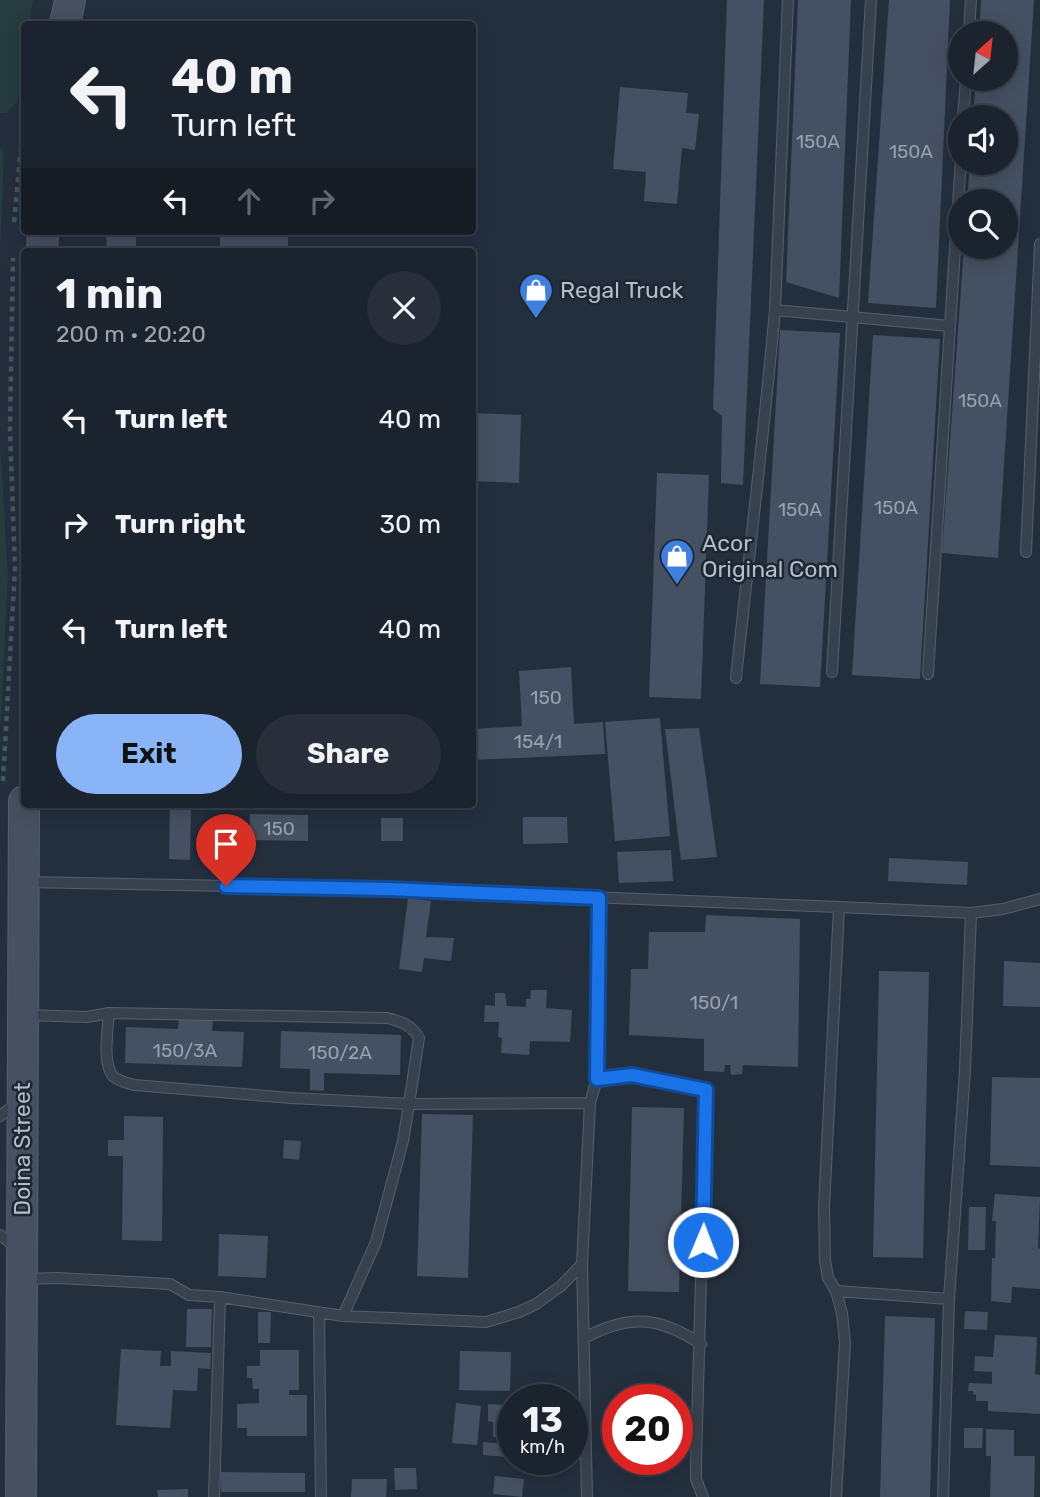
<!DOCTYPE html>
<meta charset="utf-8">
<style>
:root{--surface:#1b232e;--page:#282f3a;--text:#f1f3f6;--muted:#a0a4aa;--line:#39404a;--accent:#8ab4f8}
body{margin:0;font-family:Rubik,sans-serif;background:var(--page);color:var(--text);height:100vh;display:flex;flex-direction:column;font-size:26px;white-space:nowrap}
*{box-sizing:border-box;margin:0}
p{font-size:23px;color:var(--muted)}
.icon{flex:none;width:38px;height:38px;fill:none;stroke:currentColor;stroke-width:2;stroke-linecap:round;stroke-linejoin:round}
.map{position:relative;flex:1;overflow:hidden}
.side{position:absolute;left:21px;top:248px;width:455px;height:560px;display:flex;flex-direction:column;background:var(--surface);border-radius:7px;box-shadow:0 4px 18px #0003,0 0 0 2px var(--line)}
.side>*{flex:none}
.top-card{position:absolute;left:21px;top:21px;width:455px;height:214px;border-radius:7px;box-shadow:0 4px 18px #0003,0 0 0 2px var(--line);background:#1b232e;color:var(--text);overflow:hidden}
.needle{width:46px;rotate:27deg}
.fabs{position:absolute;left:948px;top:21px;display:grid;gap:14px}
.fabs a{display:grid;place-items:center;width:70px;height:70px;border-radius:50%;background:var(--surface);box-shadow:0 4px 18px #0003,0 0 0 2px var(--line);font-size:35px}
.speed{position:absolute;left:497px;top:1384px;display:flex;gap:14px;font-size:35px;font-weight:700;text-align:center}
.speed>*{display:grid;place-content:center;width:91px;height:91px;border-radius:50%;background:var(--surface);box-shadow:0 4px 18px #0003,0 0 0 2px var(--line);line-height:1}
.speed small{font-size:18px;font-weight:400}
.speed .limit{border:10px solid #d22;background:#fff;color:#111}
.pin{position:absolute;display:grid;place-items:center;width:60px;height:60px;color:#fff;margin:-72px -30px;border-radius:50% 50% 50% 0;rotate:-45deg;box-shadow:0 0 7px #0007}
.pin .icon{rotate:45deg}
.me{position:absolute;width:77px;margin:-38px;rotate:1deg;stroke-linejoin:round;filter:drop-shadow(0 0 5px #0008)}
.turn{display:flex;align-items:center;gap:24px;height:147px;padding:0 35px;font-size:32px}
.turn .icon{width:91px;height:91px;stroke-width:2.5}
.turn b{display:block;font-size:49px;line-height:60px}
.lanes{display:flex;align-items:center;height:66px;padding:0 35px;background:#0003;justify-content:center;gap:35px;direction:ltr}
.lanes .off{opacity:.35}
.round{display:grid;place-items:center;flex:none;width:74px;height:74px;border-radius:37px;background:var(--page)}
.summary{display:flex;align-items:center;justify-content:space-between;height:119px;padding:0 35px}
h1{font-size:42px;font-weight:700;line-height:52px}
.primary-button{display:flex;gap:14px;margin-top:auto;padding:14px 35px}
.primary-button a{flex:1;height:80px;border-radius:42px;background:var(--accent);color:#111;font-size:28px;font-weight:700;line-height:80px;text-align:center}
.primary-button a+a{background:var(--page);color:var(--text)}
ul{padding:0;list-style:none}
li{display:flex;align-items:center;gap:21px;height:105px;padding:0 35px}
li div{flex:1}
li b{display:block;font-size:26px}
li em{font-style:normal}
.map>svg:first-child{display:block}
.green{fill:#263c3f}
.building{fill:#455162}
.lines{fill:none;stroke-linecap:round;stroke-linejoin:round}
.service-casing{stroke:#565f6c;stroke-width:12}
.secondary-casing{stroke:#565f6c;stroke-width:32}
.path{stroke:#44595c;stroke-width:4.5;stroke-dasharray:5 5;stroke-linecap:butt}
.service{stroke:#38414e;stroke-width:10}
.secondary{stroke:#465061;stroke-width:30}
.route-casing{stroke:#114b97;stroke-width:18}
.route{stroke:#1a73e8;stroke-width:12}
.labels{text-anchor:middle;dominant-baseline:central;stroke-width:5;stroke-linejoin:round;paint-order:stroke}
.number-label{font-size:19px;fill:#98a1af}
.poi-label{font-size:23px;fill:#b4bcc9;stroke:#1d2633;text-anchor:start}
.street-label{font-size:23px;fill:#b4bcc9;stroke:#1d2633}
</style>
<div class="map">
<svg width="1040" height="1497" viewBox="0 0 1040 1497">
<rect width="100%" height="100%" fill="#242f3e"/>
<!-- green -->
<path class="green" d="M 0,0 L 33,0 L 29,24 L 24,24 L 24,55 L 17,103 L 6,113 L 0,113 Z
M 0,148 L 4,152 L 0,250 Z
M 0,443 L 8,576 L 0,732 Z"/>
<!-- building -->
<path class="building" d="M 727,0 L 764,0 L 743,485 L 721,483 L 722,416 L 713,409 Z
M 798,0 L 851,0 L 839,298 L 786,282 Z
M 889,0 L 950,0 L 936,308 L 868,303 Z
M 981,0 L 1034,0 L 998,558 L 942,553 L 964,247 L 1006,247 L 1006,201 L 967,201 L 970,163 L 1006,163 L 1006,117 L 973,117 L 976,79 L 1006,79 L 1006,33 L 979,33 Z
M 620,87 L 688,93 L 686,113 L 699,114 L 695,150 L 682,148 L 677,204 L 644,201 L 646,172 L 613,169 Z
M 106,231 L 136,231 L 136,250 L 107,251 Z
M 220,231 L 288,231 L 288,252 L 220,252 Z
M 780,330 L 840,333 L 820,687 L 760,684 Z
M 873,335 L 940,339 L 920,679 L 852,675 Z
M 472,413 L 521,415 L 519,483 L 472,481 Z
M 657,473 L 709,475 L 701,699 L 649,697 Z
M 571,667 L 574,724 L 603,722 L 605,754 L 472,760 L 472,729 L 522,726 L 519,671 Z
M 660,718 L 670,836 L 615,841 L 605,722 Z
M 699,728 L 717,857 L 681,860 L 665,729 Z
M 170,805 L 191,805 L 190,860 L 169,859 Z
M 250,814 L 308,815 L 308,841 L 249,840 Z
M 523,817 L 567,817 L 568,843 L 523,844 Z
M 381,818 L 403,818 L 403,841 L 381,841 Z
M 671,850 L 673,881 L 619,883 L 617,852 Z
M 889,858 L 968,862 L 967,885 L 888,881 Z
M 408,898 L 431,901 L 426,937 L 454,938 L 451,961 L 424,958 L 422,972 L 399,969 Z
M 706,915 L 800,919 L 798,1067 L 743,1065 L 742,1074 L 731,1075 L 730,1065 L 725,1065 L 724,1072 L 704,1071 L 704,1039 L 629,1035 L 631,969 L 648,969 L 649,932 L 705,932 Z
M 1004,961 L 1040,963 L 1040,1007 L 1003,1006 Z
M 879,971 L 929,972 L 923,1258 L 873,1257 Z
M 531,990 L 547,990 L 546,1008 L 572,1010 L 570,1042 L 530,1041 L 529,1055 L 501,1053 L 502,1038 L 498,1037 L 499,1022 L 484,1022 L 485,1005 L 495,1006 L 495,993 L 505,993 L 507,1006 L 526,1007 L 526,999 L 530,999 Z
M 179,1018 L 213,1019 L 212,1031 L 244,1032 L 242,1067 L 125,1063 L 126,1027 L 178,1029 Z
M 281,1031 L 401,1035 L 400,1075 L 324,1073 L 324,1091 L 310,1090 L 310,1069 L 280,1068 Z
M 992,1077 L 1040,1078 L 1040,1167 L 990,1165 Z
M 632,1107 L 684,1108 L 679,1292 L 628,1291 Z
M 422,1114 L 473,1115 L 468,1278 L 417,1276 Z
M 124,1116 L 163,1117 L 162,1241 L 122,1240 L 123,1156 L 108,1156 L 108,1140 L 124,1140 Z
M 284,1140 L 301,1141 L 299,1160 L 283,1158 Z
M 995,1194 L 1040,1197 L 1038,1248 L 1040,1249 L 1040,1289 L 1012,1287 L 1011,1303 L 991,1301 L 992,1258 L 995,1258 L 996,1221 L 992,1221 Z
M 969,1207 L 986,1207 L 985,1250 L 968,1250 Z
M 219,1234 L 268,1236 L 266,1278 L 218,1276 Z
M 187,1309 L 212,1309 L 211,1347 L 186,1347 Z
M 965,1311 L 988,1312 L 987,1330 L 964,1329 Z
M 258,1312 L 271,1312 L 270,1343 L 258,1343 Z
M 885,1316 L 935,1318 L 930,1497 L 880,1497 Z
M 995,1335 L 1037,1337 L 1035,1374 L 1040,1375 L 1040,1414 L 988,1411 L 988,1401 L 976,1401 L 976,1395 L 973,1394 L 973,1391 L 968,1391 L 969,1383 L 992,1384 L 992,1372 L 974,1371 L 975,1356 L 993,1357 Z
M 121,1349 L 161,1351 L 160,1366 L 171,1366 L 171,1351 L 211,1353 L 210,1369 L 198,1368 L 197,1391 L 173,1390 L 170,1428 L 116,1425 Z
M 260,1350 L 299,1350 L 299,1390 L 289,1390 L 289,1395 L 307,1395 L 307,1436 L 247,1436 L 247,1428 L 237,1428 L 237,1404 L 259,1403 L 259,1389 L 253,1389 L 252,1378 L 247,1378 L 247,1366 L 260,1366 Z
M 460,1351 L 511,1352 L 510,1391 L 459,1390 Z
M 456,1403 L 481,1406 L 477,1445 L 452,1443 Z
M 488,1404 L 513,1405 L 513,1438 L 493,1437 L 493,1422 L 488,1421 Z
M 964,1428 L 983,1428 L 982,1448 L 964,1448 Z
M 986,1429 L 1014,1430 L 1014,1456 L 1035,1456 L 1034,1497 L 990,1497 L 991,1456 L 986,1456 Z
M 483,1442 L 508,1444 L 507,1457 L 483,1455 Z
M 394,1468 L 416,1468 L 417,1489 L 395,1490 Z
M 221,1472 L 305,1473 L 305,1492 L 221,1492 Z
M 495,1476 L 524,1479 L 522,1497 L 493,1494 Z
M 352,1479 L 387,1479 L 386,1497 L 351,1497 Z
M 188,1489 L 188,1497 L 158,1497 L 157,1490 Z"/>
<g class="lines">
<!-- service casing -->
<g class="service-casing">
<path id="service" d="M 788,0 L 775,310 L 950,326 L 928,674
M 969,33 L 971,0
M 963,117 L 966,79
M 950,326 L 961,158
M 1026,552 L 1040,244
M 832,672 L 871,0
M 736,678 C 749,555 764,433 775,310
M 26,882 L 388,889 L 839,907
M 109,1013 L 387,1018 C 400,1021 412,1025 419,1038 L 409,1104 L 291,1098 L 134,1085 C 127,1083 118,1081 113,1076 C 102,1064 108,1028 109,1013 Z
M 25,1015 L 87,1017 L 109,1013
M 597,1079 L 632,1075 L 706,1090 L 696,1464 L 696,1479 L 703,1497
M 0,1116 L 17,1103
M 0,1235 L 17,1248
M 582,1264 L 561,1286 L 536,1304 L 519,1312 L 486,1322 L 343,1316 L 376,1242 L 403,1141 L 409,1104 L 590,1103
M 25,1279 L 58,1278 L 170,1284 L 189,1295 L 220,1297 L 343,1316
M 836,1291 L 949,1299
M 319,1312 L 321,1497
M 584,1338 C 629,1314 658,1316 701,1344
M 214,1497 L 220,1297
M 587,1497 L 582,1264 L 590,1103 L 597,1079 L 599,898
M 836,1497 L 845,1342 L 842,1313 L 836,1291 L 828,1278 L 825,1260 L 824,1207 L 839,907 L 971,913 L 1003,909 L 1040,899
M 943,1497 L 949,1299 L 965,1070 L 971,913"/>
</g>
<!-- secondary casing -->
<g class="secondary-casing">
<path id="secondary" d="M 65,24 L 70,0
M 42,252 L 43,231
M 21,1497 L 24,801"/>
</g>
<!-- path -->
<path class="path" d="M 14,222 L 24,115
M 3,781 L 15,569 L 10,429 L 13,258"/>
<!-- service -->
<use href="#service" class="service"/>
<!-- secondary -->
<use href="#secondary" class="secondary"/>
</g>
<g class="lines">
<!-- route casing -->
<g class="route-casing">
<path id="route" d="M 226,886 L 388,889 L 599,898 L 597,1079 L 632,1075 L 706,1090 L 703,1242"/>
</g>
<!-- route -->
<use href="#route" class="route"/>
</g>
<!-- icons -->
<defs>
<g id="shop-pin" transform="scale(1.75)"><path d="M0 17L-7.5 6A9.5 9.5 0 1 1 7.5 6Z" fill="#3f7fe0" stroke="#1d2633"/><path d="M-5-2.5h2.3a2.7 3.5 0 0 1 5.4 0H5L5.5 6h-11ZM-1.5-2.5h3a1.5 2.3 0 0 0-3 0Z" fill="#fff"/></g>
</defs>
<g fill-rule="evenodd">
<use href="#shop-pin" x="536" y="290"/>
<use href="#shop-pin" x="677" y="556"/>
</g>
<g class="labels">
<!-- number labels -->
<g class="number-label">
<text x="818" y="141">150A</text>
<text x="911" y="151">150A</text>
<text x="980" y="400">150A</text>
<text x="896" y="507">150A</text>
<text x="800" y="509">150A</text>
<text x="546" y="697">150</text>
<text x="538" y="741">154/1</text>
<text x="279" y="828">150</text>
<text x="714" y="1002">150/1</text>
<text x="185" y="1050">150/3A</text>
<text x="340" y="1052">150/2A</text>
</g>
<!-- poi labels -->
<g class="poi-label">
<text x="560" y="290">Regal Truck</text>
<text x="702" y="543">Acor<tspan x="702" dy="26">Original Com</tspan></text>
</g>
<!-- street labels -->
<g class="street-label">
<text transform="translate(22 1149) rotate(-90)">Doina Street</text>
</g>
</g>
</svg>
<div class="fabs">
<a><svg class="needle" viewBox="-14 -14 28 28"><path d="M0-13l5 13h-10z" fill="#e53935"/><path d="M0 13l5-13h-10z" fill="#a0a4aa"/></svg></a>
<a><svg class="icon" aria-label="sound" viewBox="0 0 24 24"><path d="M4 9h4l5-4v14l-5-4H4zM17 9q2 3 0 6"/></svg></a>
<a><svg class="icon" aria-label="search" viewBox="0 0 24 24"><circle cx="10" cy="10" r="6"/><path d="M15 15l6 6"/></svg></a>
</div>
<div class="speed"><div>13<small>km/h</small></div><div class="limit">20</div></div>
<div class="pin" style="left:226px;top:886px;background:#d93025"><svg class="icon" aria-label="arrive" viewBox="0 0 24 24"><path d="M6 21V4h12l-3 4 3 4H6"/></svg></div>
<svg class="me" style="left:703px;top:1242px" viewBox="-20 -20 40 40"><circle r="17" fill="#1a73e8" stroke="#fff" stroke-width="3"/><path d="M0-11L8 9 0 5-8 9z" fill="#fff"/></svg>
<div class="top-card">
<div class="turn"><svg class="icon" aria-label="left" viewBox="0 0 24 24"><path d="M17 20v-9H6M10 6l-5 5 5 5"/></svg><div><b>40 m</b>Turn left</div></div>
<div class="lanes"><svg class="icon" aria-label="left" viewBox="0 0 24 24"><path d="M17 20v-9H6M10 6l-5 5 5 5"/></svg><svg class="icon off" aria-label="ahead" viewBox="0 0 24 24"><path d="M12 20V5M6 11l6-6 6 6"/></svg><svg class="icon off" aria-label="right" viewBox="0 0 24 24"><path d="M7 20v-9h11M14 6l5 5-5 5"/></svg></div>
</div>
<section class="side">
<div class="summary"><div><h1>1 min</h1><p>200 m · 20:20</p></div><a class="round"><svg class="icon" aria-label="close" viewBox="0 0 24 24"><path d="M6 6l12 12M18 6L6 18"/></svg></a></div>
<ul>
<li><svg class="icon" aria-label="left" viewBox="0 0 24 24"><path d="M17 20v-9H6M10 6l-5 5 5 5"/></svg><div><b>Turn left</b></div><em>40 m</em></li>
<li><svg class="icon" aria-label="right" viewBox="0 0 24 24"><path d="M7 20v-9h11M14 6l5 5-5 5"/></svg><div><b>Turn right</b></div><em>30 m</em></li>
<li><svg class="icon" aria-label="left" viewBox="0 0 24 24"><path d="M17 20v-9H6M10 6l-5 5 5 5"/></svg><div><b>Turn left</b></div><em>40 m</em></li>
</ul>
<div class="primary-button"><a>Exit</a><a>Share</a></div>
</section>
</div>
